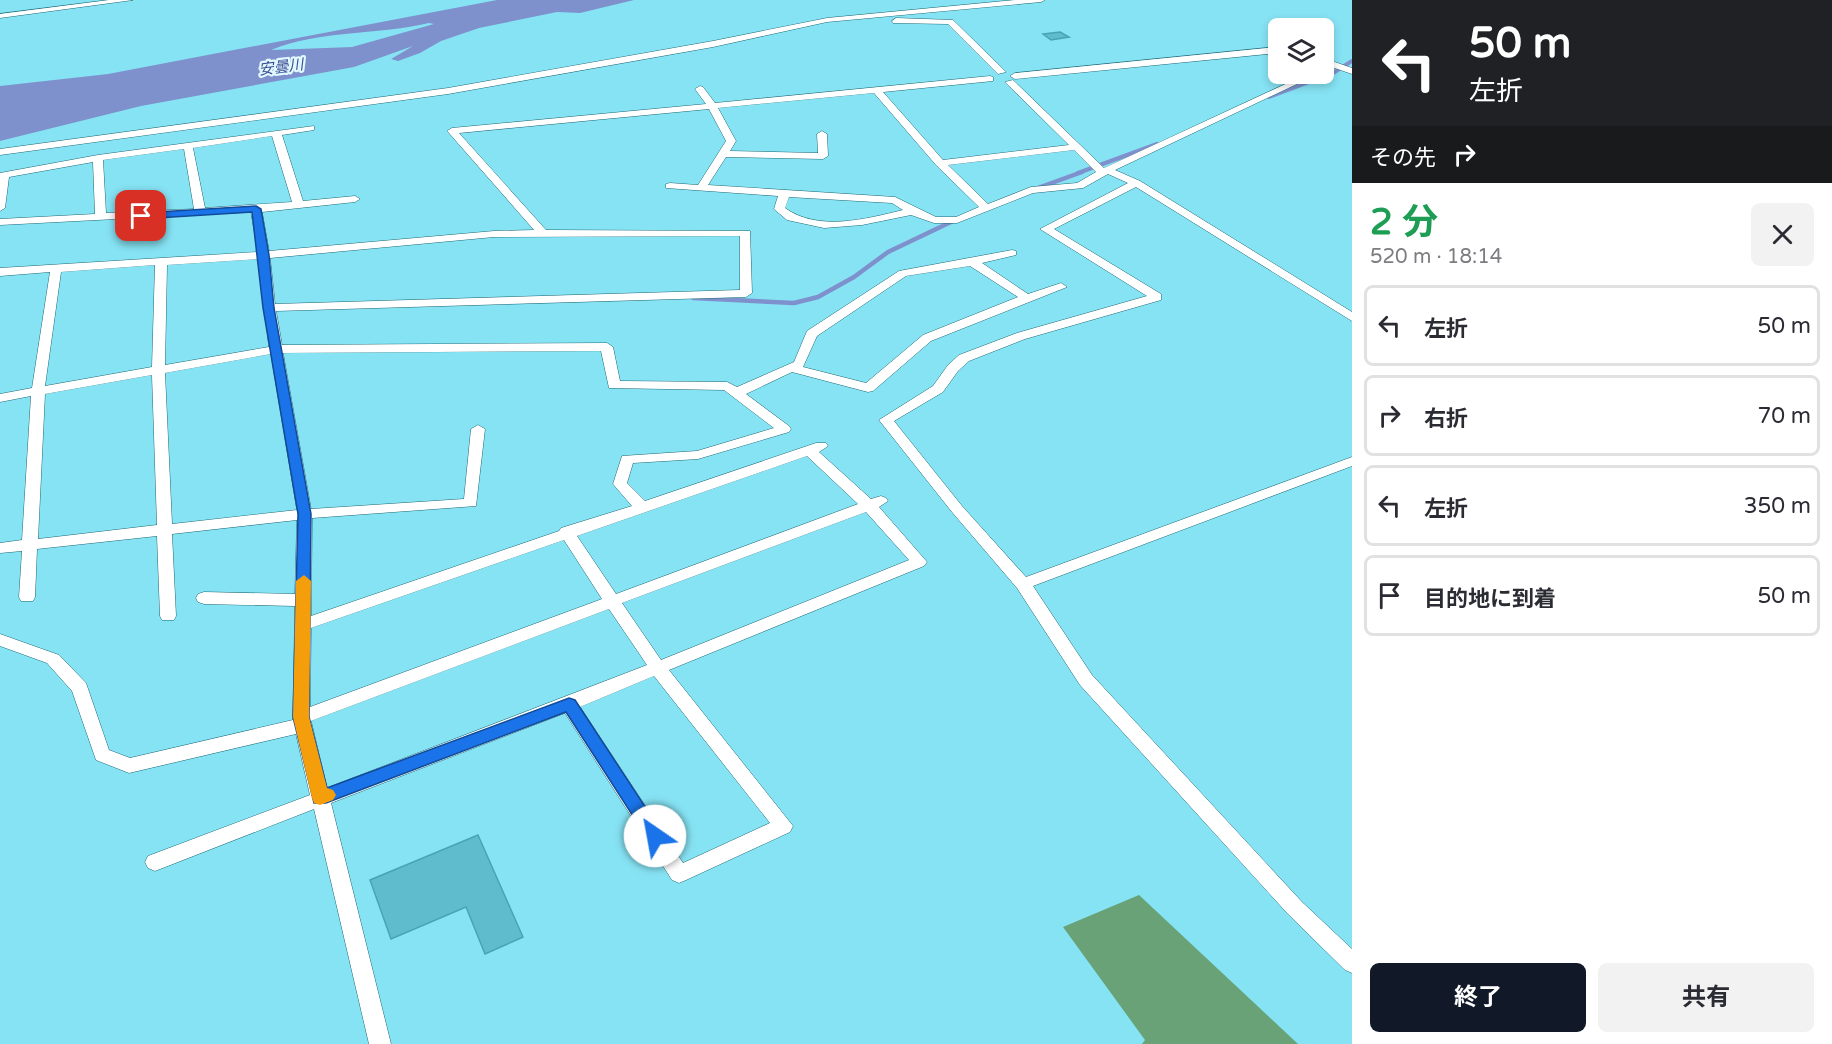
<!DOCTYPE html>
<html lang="ja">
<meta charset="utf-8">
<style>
:root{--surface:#fff;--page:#f2f2f3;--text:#2b2b33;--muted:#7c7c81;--line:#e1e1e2;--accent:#111827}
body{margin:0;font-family:"Varela Round","Noto Sans JP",sans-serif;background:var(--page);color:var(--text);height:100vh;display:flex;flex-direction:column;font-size:22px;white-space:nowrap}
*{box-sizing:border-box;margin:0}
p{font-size:20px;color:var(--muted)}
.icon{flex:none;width:33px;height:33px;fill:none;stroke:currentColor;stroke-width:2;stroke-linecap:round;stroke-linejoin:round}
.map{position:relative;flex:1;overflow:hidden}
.side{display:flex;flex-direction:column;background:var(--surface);width:480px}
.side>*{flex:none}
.guide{background:#202124;color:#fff;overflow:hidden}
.tools{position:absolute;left:1268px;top:18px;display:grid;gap:12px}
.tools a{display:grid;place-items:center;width:66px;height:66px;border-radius:9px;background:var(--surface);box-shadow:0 3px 9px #0003;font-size:30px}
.pin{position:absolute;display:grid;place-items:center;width:51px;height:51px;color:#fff;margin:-26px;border-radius:12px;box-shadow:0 3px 9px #0006}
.me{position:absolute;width:66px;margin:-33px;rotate:327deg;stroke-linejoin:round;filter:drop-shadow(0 0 4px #0008)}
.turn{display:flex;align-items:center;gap:21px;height:126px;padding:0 18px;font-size:27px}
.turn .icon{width:78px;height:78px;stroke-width:2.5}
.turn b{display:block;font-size:42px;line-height:51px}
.then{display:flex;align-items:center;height:57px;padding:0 18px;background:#0003;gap:12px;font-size:22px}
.round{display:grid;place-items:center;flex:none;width:63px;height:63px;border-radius:9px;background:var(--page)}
.summary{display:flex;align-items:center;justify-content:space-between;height:102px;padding:0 18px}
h1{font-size:36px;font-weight:700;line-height:45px;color:#1e9e55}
.action{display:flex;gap:12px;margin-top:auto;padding:12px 18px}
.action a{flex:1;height:69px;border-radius:9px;background:var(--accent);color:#fff;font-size:24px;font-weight:700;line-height:69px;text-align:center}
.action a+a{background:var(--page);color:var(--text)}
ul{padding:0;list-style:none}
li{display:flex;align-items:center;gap:18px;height:81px;margin:0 12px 9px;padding:0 6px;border:3px solid var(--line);border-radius:9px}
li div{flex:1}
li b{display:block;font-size:22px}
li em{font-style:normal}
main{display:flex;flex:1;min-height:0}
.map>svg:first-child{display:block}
.forest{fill:#68a276}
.water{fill:#7f91cc;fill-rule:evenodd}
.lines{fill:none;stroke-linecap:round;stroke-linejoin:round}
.stream-far1{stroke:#7f91cc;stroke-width:4}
.stream{stroke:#7f91cc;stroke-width:4.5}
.building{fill:#5fbccc;stroke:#46a4b5;stroke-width:1.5}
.street-casing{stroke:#1f6975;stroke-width:1}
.street{fill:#fff;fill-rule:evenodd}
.route{fill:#1a73e8;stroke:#114b97;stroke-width:1.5}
.slow{fill:#f59e0b}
.labels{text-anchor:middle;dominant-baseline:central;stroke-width:4.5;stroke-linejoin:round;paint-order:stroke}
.far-water-label{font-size:15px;font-style:italic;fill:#3b4c94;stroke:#dff9fe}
</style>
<main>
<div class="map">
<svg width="1352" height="1044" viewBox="0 0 1352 1044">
<rect width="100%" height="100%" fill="#86e3f4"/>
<!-- forest -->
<path class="forest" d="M 1139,895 L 1298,1044 L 1142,1044 L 1145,1040 L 1063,927 Z"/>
<!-- water -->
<path class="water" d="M 497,0 L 634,0 L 580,13 L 557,12 L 479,28 L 441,41 L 420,53 L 398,61 L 391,59 L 413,46 L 354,67 L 141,106 L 0,141 L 0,86 L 108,74 ZM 429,23 L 434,24 L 352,47 L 271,50 C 320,30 380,35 429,23 Z"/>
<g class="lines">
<!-- stream-far1 -->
<path class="stream-far1" d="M 1269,97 L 1333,73 L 1352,61
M 1078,173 L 1157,144"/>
<!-- stream -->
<path class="stream" d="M 1035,189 L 1082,172
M 693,298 L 794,303 L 818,297 L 854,277 L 888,252 L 953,221"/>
</g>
<!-- building -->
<path class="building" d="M 1060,32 L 1069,37 L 1051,40 L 1043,34 Z
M 478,835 L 523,937 L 485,954 L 466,907 L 391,939 L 370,880 Z"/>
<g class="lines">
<!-- street casing -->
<g class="street-casing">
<path id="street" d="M 109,0 L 133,0 L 0,18 L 0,14 Z
M 1015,0 L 1045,0 L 1041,2 L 827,22 L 713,47 L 448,94 L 0,155 L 0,149 L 448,88 L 713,41 L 827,18 Z
M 896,18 L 953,20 L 1006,72 L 998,74 L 948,24 L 893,23 L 892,21 Z
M 1278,47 L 1278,53 L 1015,79 L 1010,76 L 1015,73 Z
M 1323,58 L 1352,68 L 1352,74 L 1323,64 Z
M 1307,74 L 1318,74 L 1115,170 L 1140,181 L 1352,312 L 1352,321 L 1136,187 L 1054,229 L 1161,294 L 1161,300 L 1025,339 L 969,361 L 958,371 L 943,392 L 894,421 L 962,506 L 1026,577 L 1352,457 L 1352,466 L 1033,586 L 1092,675 L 1302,902 L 1352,949 L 1352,973 L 1345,970 L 1288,914 L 1080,685 L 1017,588 L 952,512 L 879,420 L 933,386 L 948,365 L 959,355 L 1017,333 L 1147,296 L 1040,229 L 1128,183 L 1108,174 L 1083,188 L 1033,193 L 957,223 L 934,223 L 911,215 L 862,225 L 824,228 L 787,220 L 774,209 L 778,196 L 666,188 L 666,184 L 670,183 L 698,185 L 726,141 L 709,109 L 459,133 L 546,230 L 750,231 L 752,293 L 746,297 L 276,311 L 282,345 L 607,343 L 613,347 L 620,381 L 727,382 L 737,387 L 794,362 L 807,331 L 899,271 L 1012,250 L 1016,251 L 1016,255 L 982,263 L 1028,294 L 1061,283 L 1067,287 L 931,341 L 873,391 L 868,392 L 792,372 L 746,394 L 789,426 L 791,429 L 789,432 L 698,459 L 633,463 L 627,483 L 645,501 L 816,443 L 826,443 L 828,446 L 819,452 L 871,499 L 881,496 L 886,498 L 888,501 L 879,507 L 927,562 L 924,566 L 669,670 L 793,826 L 790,832 L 686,880 L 679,883 L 672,880 L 565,713 L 331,803 L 391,1044 L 369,1044 L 314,809 L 155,871 L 148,868 L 145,862 L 148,856 L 310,795 L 296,734 L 129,773 L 96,760 L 72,691 L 47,663 L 0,646 L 0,634 L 59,655 L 86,683 L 109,750 L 130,758 L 293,720 L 295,606 L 204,604 L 198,602 L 196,598 L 198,594 L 204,592 L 295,594 L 297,520 L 172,534 L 176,616 L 174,620 L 162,620 L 160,616 L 157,536 L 37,549 L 35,597 L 33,601 L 21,601 L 19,597 L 22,551 L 0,553 L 0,543 L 22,540 L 31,396 L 0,402 L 0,394 L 32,388 L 50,272 L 0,276 L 0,268 L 258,252 L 251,212 L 0,225 L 0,219 L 95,214 L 93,162 L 9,177 L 5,208 L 0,211 L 0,173 L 98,155 L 314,126 L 314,130 L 282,135 L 303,201 L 355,196 L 360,199 L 355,202 L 262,212 L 269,251 L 494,231 L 534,230 L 449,133 L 447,131 L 452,128 L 706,104 L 695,89 L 700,86 L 703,87 L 715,103 L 990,76 L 993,77 L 993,81 L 883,92 L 943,160 L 1069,145 L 1005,82 L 1013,80 L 1104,168 ZM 874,93 L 936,165 L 979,207 L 956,217 L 936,217 L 895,197 L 708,185 L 726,157 L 823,159 L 828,156 L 827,134 L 822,131 L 817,134 L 818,153 L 730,151 L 736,141 L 718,108 ZM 272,136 L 292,202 L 205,208 L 193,148 ZM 184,149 L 194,209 L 106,213 L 103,160 ZM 1074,150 L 1096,172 L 1077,183 L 1031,187 L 988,204 L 948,165 ZM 789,197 L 892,203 L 903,210 C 866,219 818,232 785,208 ZM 740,236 L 740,290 L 275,304 L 270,258 L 494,237 ZM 259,259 L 269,347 L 165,365 L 167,265 ZM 155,265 L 152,367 L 45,386 L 61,272 ZM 970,266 L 1018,297 L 923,335 L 866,383 L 803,367 L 817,336 L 906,276 ZM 601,351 L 609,388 L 724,390 L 774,428 L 697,451 L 622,456 L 613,484 L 632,506 L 561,528 L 559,531 L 311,616 L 312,518 L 476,506 L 485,429 L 478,425 L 471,429 L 464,499 L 311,509 L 283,353 ZM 271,354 L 297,510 L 172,524 L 165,373 ZM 152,375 L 157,525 L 38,539 L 45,394 ZM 807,456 L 858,504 L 616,594 L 577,536 ZM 866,512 L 909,560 L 661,660 L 622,603 ZM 564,540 L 602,599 L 310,707 L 311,628 ZM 609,609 L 647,665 L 327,788 L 311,721 ZM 654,676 L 770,823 L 683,863 L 580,707 Z"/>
</g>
<!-- street -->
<use href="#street" class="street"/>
</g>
<!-- route -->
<path class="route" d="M 256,206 L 261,209 L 269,255 L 274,308 L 311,514 L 309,717 L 327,788 L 569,698 L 575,700 L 661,831 L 663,836 L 661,841 L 655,844 L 649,841 L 566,712 L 326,803 L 314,803 L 293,717 L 298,514 L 263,308 L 252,212 L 141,219 L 136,216 L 141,213 Z"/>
<!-- slow -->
<path class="slow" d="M 304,575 L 311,581 L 309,717 L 327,788 L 333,790 L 336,795 L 333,800 L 320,805 L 314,803 L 312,798 L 293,717 L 296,581 Z"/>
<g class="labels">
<!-- far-water labels -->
<g class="far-water-label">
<text transform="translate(281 67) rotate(-7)">安曇川</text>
</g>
</g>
</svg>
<div class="tools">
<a><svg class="icon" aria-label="layers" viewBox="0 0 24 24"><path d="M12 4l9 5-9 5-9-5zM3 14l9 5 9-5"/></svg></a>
</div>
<div class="pin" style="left:141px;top:216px;background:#d93025"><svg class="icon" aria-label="arrive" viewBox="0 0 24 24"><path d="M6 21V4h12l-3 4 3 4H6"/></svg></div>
<svg class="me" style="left:655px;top:836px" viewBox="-20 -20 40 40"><circle r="19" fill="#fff"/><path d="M0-13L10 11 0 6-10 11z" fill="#1a73e8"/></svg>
</div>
<section class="side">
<div class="guide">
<div class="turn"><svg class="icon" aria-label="left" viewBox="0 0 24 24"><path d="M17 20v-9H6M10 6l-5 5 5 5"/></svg><div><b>50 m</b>左折</div></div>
<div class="then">その先<svg class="icon" aria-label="right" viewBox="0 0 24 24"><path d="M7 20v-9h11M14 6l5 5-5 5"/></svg></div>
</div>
<div class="summary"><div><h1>2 分</h1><p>520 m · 18:14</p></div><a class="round"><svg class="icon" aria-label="close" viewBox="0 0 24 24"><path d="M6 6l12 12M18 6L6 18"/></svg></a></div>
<ul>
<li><svg class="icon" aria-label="left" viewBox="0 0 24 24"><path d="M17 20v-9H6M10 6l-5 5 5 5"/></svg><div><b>左折</b></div><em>50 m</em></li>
<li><svg class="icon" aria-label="right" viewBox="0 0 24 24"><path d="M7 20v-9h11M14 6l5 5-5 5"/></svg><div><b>右折</b></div><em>70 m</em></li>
<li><svg class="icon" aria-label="left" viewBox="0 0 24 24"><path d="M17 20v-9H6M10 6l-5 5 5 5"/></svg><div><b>左折</b></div><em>350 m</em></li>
<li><svg class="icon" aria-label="arrive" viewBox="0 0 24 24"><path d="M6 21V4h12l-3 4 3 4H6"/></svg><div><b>目的地に到着</b></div><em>50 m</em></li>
</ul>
<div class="action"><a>終了</a><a>共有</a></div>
</section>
</main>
